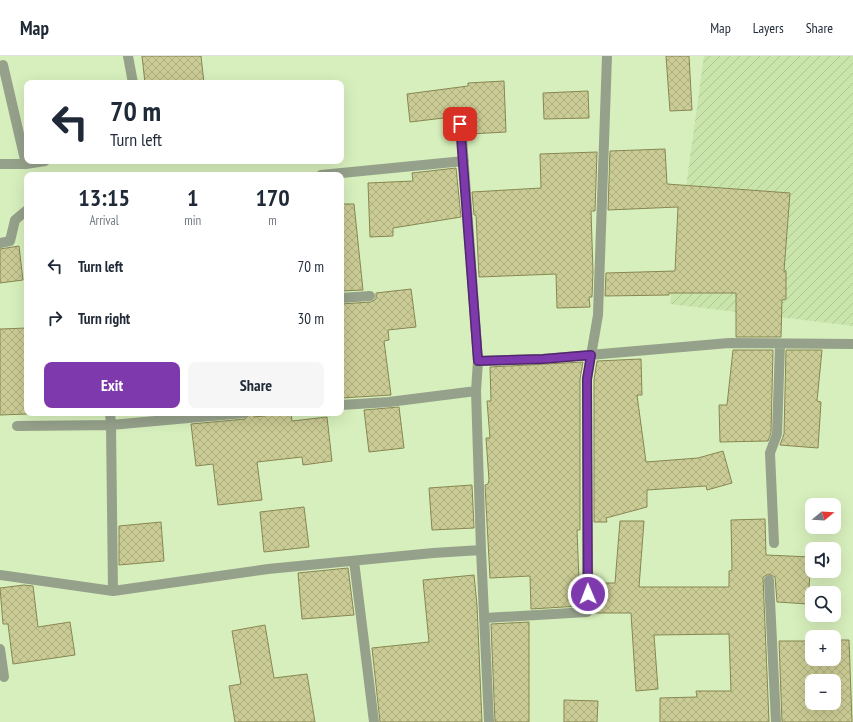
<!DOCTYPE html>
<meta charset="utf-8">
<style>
:root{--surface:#fff;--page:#f6f6f7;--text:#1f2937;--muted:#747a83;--line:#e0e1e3;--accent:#7e3aad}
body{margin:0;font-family:"PT Sans Narrow",sans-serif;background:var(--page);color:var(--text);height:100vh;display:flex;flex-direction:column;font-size:15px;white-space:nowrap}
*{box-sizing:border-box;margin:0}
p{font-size:13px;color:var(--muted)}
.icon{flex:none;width:22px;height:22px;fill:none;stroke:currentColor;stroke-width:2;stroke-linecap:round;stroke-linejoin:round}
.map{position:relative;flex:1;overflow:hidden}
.sheet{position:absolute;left:24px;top:116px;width:320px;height:244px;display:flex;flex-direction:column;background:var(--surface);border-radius:8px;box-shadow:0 4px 16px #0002}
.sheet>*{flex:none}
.guide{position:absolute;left:24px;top:24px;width:320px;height:84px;border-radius:8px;box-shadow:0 4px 16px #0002;background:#fff;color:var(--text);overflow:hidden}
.needle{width:26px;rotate:72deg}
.buttons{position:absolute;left:805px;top:442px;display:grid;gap:8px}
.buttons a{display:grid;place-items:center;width:36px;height:36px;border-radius:8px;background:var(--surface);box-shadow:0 4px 16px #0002;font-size:20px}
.pin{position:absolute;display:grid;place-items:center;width:34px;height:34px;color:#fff;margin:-17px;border-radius:8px;box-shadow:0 2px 6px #0006}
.me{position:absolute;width:44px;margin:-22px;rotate:359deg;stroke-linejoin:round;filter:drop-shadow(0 0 3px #0008)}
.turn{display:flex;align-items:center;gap:14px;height:84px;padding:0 20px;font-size:18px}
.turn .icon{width:52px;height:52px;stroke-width:2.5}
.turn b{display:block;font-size:28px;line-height:34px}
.eta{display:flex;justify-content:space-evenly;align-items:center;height:68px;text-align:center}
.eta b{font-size:24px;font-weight:600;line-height:28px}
.action{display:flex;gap:8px;margin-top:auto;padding:8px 20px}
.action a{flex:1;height:46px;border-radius:8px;background:var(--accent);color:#fff;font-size:16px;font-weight:600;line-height:46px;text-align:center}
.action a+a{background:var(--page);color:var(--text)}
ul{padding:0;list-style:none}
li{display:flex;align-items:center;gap:12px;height:52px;padding:0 20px}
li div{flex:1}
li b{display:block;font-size:15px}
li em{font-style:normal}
header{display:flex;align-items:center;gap:24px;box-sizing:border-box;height:56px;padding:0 20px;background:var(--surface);border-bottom:1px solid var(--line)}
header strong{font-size:19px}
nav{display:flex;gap:22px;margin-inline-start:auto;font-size:14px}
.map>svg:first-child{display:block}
.industrial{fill:url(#industrial-furrows)}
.building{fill:url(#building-cross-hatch);stroke:#878753;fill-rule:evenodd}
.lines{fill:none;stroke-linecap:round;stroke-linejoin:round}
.minor{stroke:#96a18b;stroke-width:10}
.route-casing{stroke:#522670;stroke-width:10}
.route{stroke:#7e3aad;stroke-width:7}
</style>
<header>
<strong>Map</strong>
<nav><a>Map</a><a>Layers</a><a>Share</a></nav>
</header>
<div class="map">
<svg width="853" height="666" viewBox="0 0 853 666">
<defs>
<pattern id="industrial-furrows" width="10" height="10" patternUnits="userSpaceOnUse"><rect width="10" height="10" fill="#c9e5ab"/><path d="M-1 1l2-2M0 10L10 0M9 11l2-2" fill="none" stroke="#acc593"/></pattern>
<pattern id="building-cross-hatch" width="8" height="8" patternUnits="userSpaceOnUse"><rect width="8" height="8" fill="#cbcb95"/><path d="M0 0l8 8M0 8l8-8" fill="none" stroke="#aeaf80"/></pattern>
</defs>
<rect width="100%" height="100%" fill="#d7efbc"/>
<!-- industrial -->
<path class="industrial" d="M 704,0 L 853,0 L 853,270 L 670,248 Z"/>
<!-- building -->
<path class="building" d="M 142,0 L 201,0 L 204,27 L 145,27 Z
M 666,0 L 689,0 L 692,54 L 670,55 Z
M 504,25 L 506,76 L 470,78 L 469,59 L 410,66 L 407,38 L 468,30 L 468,27 Z
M 588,35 L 589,62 L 544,63 L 543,37 Z
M 665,93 L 667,128 L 790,137 L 784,215 L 786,215 L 786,243 L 782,244 L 781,281 L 736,281 L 736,237 L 669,237 L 669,239 L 605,240 L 606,217 L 675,215 L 678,151 L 608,154 L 610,95 Z
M 597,96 L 595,155 L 591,155 L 593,216 L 592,241 L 589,241 L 590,251 L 557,252 L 556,218 L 479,221 L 476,159 L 474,159 L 472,136 L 541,132 L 540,98 Z
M 456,112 L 461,161 L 393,172 L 393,180 L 370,181 L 368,127 L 413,125 L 412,117 Z
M 341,148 L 354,148 L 363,234 L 341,235 Z
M 19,190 L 23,224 L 0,227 L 0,193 Z
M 411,233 L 416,271 L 388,274 L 389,284 L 384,285 L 391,339 L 341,342 L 341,248 L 371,246 L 376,243 L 376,237 Z
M 27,272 L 27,358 L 0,359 L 0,273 Z
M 733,294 L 773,294 L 771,377 L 768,385 L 720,386 L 719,349 L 727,349 Z
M 786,294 L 822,294 L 817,345 L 821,346 L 818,392 L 780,389 L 784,378 Z
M 641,303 L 642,339 L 637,339 L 646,406 L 698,402 L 723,395 L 732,427 L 707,434 L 706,430 L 647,434 L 647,451 L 606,462 L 607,466 L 594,466 L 594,324 L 597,305 Z
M 583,306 L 580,323 L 580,474 L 577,474 L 580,550 L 531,553 L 530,520 L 490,522 L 485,429 L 488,428 L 489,424 L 486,382 L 490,382 L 487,345 L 491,345 L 490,311 Z
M 399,351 L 404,392 L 369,396 L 364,354 Z
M 291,357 L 292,365 L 327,361 L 332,405 L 303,409 L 302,401 L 257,406 L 262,444 L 218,449 L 213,408 L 196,410 L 191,368 L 245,363 L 250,358 L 254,358 L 254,361 Z
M 472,429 L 474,472 L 432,474 L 429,432 Z
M 304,451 L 309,491 L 264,496 L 260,456 Z
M 765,463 L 766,499 L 811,501 L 808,548 L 777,546 L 775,521 L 769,518 L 763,521 L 769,666 L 660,666 L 660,642 L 697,641 L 696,635 L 731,635 L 729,578 L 654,579 L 658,633 L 636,635 L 631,557 L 595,557 L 594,554 L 594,527 L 615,527 L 620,465 L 644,465 L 639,531 L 729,531 L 729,515 L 732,514 L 731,464 Z
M 161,466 L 164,505 L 119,509 L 119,470 Z
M 348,512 L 354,559 L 302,563 L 298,517 Z
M 474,519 L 477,549 L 482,666 L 380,666 L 372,592 L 429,586 L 423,524 Z
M 24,529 L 33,530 L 38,571 L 70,566 L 75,599 L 13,608 L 8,568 L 3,568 L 0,532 Z
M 529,566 L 529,666 L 495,666 L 491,568 Z
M 265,569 L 274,622 L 307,618 L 315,666 L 235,666 L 229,630 L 241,628 L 232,575 Z
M 834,584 L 849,584 L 852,666 L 782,666 L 779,585 L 812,585 L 812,603 L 834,603 ZM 812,625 L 834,625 L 834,647 L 812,647 Z
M 564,644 L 598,645 L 597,666 L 564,666 Z"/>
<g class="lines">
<!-- minor -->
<path class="minor" d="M 128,0 L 133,27
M 3,9 L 26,108
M 0,108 L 26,108 L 45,105
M 321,119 L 464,105
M 0,187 L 10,185 L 15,164 L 27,154
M 341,242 L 370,240
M 478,305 L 543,303 L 729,287 L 853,288
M 341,349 L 389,346 L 476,335
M 17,370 L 111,369 L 110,357
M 774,487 L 770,397 L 777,378 L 780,288
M 481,494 L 489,666
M 354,505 L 374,666
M 0,519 L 113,535 L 268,513 L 433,497 L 481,494 L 476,335 L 478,305 L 461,68
M 769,524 L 776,666
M 113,535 L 111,369 L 244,357
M 485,562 L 587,556 L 587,323 L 598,259 L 607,0
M 0,593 L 4,621"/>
</g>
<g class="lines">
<!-- route casing -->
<g class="route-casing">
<path id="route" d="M 460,68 L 478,305 L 543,303 L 591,299 L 587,323 L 588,538"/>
</g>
<!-- route -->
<use href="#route" class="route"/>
</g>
</svg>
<div class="buttons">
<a><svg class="needle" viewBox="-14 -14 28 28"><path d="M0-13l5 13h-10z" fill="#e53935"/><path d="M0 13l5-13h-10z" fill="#747a83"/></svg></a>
<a><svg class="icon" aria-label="sound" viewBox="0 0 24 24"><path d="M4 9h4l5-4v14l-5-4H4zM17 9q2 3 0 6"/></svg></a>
<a><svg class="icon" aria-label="search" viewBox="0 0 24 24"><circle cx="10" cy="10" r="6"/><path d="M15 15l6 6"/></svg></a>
<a>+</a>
<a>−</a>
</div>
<div class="pin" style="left:460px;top:68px;background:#d93025"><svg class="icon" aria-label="arrive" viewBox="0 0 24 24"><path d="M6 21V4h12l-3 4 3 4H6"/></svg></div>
<svg class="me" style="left:588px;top:538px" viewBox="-20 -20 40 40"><circle r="17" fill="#7e3aad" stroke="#fff" stroke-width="3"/><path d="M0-11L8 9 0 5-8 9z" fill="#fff"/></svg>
<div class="guide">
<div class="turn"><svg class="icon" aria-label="left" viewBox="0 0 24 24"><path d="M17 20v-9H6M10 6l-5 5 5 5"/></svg><div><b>70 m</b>Turn left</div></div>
</div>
<section class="sheet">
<div class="eta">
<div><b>13:15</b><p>Arrival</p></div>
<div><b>1</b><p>min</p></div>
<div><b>170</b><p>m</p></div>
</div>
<ul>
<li><svg class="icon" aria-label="left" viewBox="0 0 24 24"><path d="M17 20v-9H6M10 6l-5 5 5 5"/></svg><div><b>Turn left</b></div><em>70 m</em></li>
<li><svg class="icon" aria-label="right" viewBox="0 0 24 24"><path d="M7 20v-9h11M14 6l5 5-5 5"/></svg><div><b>Turn right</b></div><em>30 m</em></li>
</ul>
<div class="action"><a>Exit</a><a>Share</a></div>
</section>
</div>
